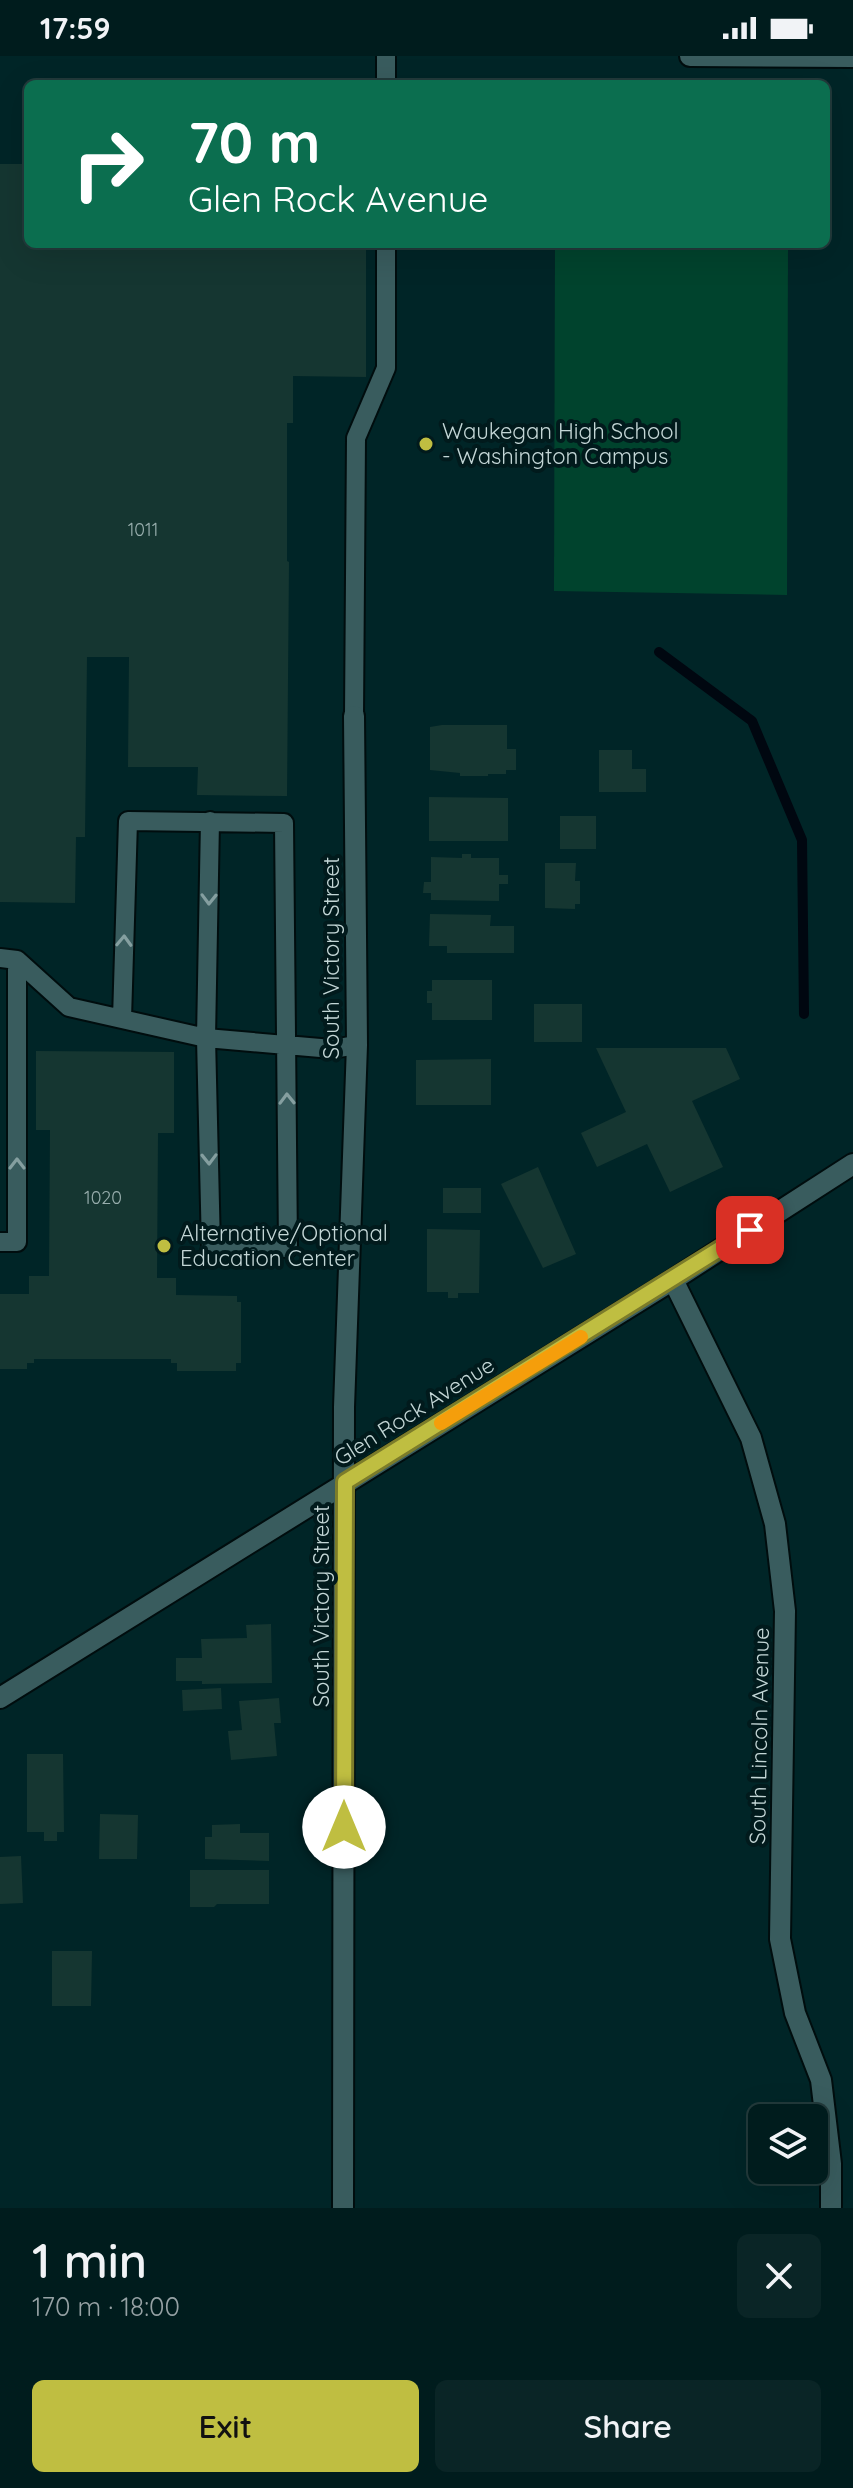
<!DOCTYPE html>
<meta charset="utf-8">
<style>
:root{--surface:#001c1d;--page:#0a2526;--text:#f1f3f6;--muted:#95a1a4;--line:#223a3b;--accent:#bfbe41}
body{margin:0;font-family:Quicksand,sans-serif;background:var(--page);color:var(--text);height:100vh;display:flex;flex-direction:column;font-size:30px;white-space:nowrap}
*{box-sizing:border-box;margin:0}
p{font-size:26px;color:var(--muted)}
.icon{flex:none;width:44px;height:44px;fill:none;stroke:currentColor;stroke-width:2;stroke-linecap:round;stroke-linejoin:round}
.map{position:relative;height:2152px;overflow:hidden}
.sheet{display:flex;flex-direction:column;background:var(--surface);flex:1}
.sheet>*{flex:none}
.banner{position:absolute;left:24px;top:24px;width:806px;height:168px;border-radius:12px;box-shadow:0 8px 32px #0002,0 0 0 2px var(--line);background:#0b6e4f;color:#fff;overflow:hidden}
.tools{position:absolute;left:748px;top:2048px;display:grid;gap:16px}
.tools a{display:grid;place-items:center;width:80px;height:80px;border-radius:12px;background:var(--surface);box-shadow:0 8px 32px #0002,0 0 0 2px var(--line);font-size:40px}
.pin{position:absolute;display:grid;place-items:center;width:68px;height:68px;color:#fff;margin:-34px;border-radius:16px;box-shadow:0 4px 12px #0006}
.me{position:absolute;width:88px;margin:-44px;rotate:0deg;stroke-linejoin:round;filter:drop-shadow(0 0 6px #0008)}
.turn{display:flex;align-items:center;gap:28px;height:168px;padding:0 32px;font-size:36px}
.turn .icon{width:104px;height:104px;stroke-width:2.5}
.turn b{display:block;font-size:56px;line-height:68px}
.round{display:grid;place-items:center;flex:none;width:84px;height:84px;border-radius:12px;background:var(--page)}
.summary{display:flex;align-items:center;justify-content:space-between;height:136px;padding:0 32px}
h1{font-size:48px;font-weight:600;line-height:60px}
.button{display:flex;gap:16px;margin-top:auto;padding:16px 32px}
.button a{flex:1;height:92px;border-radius:12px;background:var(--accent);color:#111;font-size:32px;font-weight:600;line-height:92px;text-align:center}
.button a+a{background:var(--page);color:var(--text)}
.status{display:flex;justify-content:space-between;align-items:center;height:56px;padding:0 40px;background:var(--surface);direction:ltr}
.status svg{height:22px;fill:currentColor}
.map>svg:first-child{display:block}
.green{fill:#00432d}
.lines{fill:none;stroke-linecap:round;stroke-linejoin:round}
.stream{stroke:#000710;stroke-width:10}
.building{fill:#153631}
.service-casing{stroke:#000d0e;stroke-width:22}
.minor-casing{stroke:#000d0e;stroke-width:24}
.tertiary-casing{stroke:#000d0e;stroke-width:24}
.secondary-casing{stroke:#000d0e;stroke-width:24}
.service{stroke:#395c5e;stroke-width:18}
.minor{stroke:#395c5e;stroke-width:20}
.tertiary{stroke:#395c5e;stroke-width:20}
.secondary{stroke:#395c5e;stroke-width:20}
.oneway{stroke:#859fa0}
.route-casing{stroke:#7c7c2a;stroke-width:20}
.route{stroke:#bfbe41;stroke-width:14}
.slow{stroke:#f59e0b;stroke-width:14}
.poi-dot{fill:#bfbe41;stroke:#011a1c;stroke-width:3}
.labels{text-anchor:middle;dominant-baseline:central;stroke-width:8;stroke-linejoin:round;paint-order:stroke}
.number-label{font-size:18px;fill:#98aead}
.poi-label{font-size:22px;fill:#c3d6d6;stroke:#011a1c;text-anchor:start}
.street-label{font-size:22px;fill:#c3d6d6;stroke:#011a1c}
</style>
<div class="status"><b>17:59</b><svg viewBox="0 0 49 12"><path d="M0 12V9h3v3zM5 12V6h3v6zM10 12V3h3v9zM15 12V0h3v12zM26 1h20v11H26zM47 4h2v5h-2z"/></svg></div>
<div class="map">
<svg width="853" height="2152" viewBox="0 0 853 2152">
<rect width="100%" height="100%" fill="#002527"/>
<!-- green -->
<path class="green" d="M 555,188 L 788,188 L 787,539 L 554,535 Z"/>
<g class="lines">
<!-- stream -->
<path class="stream" d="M 659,596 L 752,665 L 802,784 L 804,958"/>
</g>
<!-- building -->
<path class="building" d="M 0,108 L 28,108 L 28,188 L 366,188 L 366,321 L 293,320 L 293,367 L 287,367 L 287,505 L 289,506 L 287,740 L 197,739 L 198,711 L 128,711 L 129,601 L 87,601 L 85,781 L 76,781 L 75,847 L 0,846 Z
M 442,669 L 507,669 L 507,693 L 516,693 L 516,714 L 506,714 L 506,718 L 488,718 L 488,720 L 460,720 L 460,717 L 430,714 L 430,671 Z
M 599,694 L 632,694 L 632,713 L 646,713 L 646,736 L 599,736 Z
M 429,741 L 508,742 L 508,785 L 429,785 Z
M 560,760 L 596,760 L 596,793 L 560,793 Z
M 462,798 L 471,798 L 471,802 L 499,802 L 499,819 L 508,819 L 508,828 L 499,828 L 499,845 L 431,844 L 431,837 L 423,837 L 424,826 L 431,826 L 431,801 L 462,802 Z
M 545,807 L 576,807 L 575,825 L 580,825 L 580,848 L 575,848 L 575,853 L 545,852 Z
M 430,858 L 491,859 L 490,870 L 514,870 L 514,897 L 447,897 L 447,890 L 429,890 Z
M 432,924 L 492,924 L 492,964 L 432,964 L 432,947 L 427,947 L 427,935 L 432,935 Z
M 534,948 L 582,948 L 582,986 L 534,986 Z
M 596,992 L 726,992 L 740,1023 L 692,1045 L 723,1111 L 670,1136 L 647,1088 L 597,1111 L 581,1077 L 626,1056 Z
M 36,995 L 174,996 L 174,1077 L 158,1077 L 157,1222 L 176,1222 L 176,1239 L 237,1240 L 237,1246 L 241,1246 L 241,1307 L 236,1307 L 236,1315 L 177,1315 L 177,1307 L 171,1307 L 171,1303 L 34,1303 L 34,1307 L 27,1307 L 27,1313 L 0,1313 L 0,1238 L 29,1238 L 29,1220 L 49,1220 L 50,1074 L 36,1074 Z
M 491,1003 L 491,1049 L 416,1049 L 416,1004 Z
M 538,1111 L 576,1198 L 543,1212 L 501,1128 Z
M 443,1132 L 481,1132 L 481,1157 L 443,1157 Z
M 427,1173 L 480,1174 L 479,1237 L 458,1237 L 458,1242 L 448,1242 L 448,1236 L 427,1236 Z
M 271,1568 L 272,1627 L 202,1628 L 202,1625 L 176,1625 L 176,1602 L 202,1602 L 201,1583 L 247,1582 L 246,1569 Z
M 221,1632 L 222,1653 L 183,1655 L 182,1634 Z
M 279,1642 L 281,1667 L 274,1667 L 277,1700 L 231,1704 L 228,1675 L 242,1674 L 239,1645 Z
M 27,1698 L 63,1698 L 64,1776 L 57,1776 L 57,1785 L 44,1785 L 44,1776 L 27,1776 Z
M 100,1758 L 138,1759 L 137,1803 L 99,1803 Z
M 240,1768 L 240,1777 L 269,1777 L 269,1805 L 205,1803 L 205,1781 L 212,1781 L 212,1769 Z
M 21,1800 L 23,1847 L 0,1848 L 0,1801 Z
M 190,1814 L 269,1814 L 269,1848 L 217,1848 L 214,1851 L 190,1851 Z
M 52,1895 L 92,1895 L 91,1950 L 52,1950 Z"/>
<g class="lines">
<!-- service casing -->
<g class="service-casing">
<path id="service" d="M 386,0 L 386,28
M 354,660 L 356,382 L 386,312 L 386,188
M 0,902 L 17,904 L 69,951 L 206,982 L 332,993 L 357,989
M 122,963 L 128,765 L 284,767 L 288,1192 L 211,1192 L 206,982 L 210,765
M 0,1186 L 17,1186 L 17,904"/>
</g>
<!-- minor casing -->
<g class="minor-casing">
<path id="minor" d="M 673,1224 L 751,1382 L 775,1468 L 785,1555 L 780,1883 L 795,1957 L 821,2024 L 831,2108 L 831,2152
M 343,2152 L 344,1351 L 357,989 L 354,660"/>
</g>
<!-- tertiary casing -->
<g class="tertiary-casing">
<path id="tertiary" d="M 0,1642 L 673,1224 L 853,1108"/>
</g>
<!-- secondary casing -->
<g class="secondary-casing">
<path id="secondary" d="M 690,0 L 853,1"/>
</g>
<!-- service -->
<use href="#service" class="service"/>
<!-- minor -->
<use href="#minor" class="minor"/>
<!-- tertiary -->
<use href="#tertiary" class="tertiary"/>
<!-- secondary -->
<use href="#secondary" class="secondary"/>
</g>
<!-- one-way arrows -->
<defs><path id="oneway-chevron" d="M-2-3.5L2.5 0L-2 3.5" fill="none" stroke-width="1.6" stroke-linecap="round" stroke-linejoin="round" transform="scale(2)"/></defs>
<g class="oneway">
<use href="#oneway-chevron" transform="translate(209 843) rotate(91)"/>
<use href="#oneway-chevron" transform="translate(124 885) rotate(-88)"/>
<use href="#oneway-chevron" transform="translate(287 1043) rotate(-91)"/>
<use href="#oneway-chevron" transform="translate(209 1103) rotate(89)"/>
<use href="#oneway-chevron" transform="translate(17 1108) rotate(-90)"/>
</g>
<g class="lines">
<!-- route casing -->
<g class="route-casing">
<path id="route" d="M 344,1771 L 345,1426 L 750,1174"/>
</g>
<!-- route -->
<use href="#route" class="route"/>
<!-- slow -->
<path class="slow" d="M 441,1367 L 581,1281"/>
</g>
<!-- markers -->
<g class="poi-dot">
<circle cx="426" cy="388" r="8"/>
<circle cx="164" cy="1190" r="8"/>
</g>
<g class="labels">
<!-- number labels -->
<g class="number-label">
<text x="143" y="473">1011</text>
<text x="103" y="1141">1020</text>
</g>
<!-- poi labels -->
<g class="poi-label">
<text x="442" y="375">Waukegan High School<tspan x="442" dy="25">- Washington Campus</tspan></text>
<text x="180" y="1177">Alternative/Optional<tspan x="180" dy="25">Education Center</tspan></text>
</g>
<!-- street labels -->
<g class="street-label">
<text transform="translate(331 902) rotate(-90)">South Victory Street</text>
<text transform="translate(414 1355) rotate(-32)">Glen Rock Avenue</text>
<text transform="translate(321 1550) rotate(-90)">South Victory Street</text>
<text transform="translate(759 1680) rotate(-89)">South Lincoln Avenue</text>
</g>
</g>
</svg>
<div class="tools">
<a><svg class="icon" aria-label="layers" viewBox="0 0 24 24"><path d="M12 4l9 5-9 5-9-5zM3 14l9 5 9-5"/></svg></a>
</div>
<div class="pin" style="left:750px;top:1174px;background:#d93025"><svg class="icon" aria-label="arrive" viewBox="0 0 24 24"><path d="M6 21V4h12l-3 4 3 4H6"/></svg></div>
<svg class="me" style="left:344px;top:1771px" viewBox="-20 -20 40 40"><circle r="19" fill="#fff"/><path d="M0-13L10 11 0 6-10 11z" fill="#bfbe41"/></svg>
<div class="banner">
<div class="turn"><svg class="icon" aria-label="right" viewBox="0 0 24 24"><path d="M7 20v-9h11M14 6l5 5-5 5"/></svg><div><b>70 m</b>Glen Rock Avenue</div></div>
</div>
</div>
<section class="sheet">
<div class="summary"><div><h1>1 min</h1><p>170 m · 18:00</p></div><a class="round"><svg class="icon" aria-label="close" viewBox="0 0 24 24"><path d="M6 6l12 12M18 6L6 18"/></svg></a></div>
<div class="button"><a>Exit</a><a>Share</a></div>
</section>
